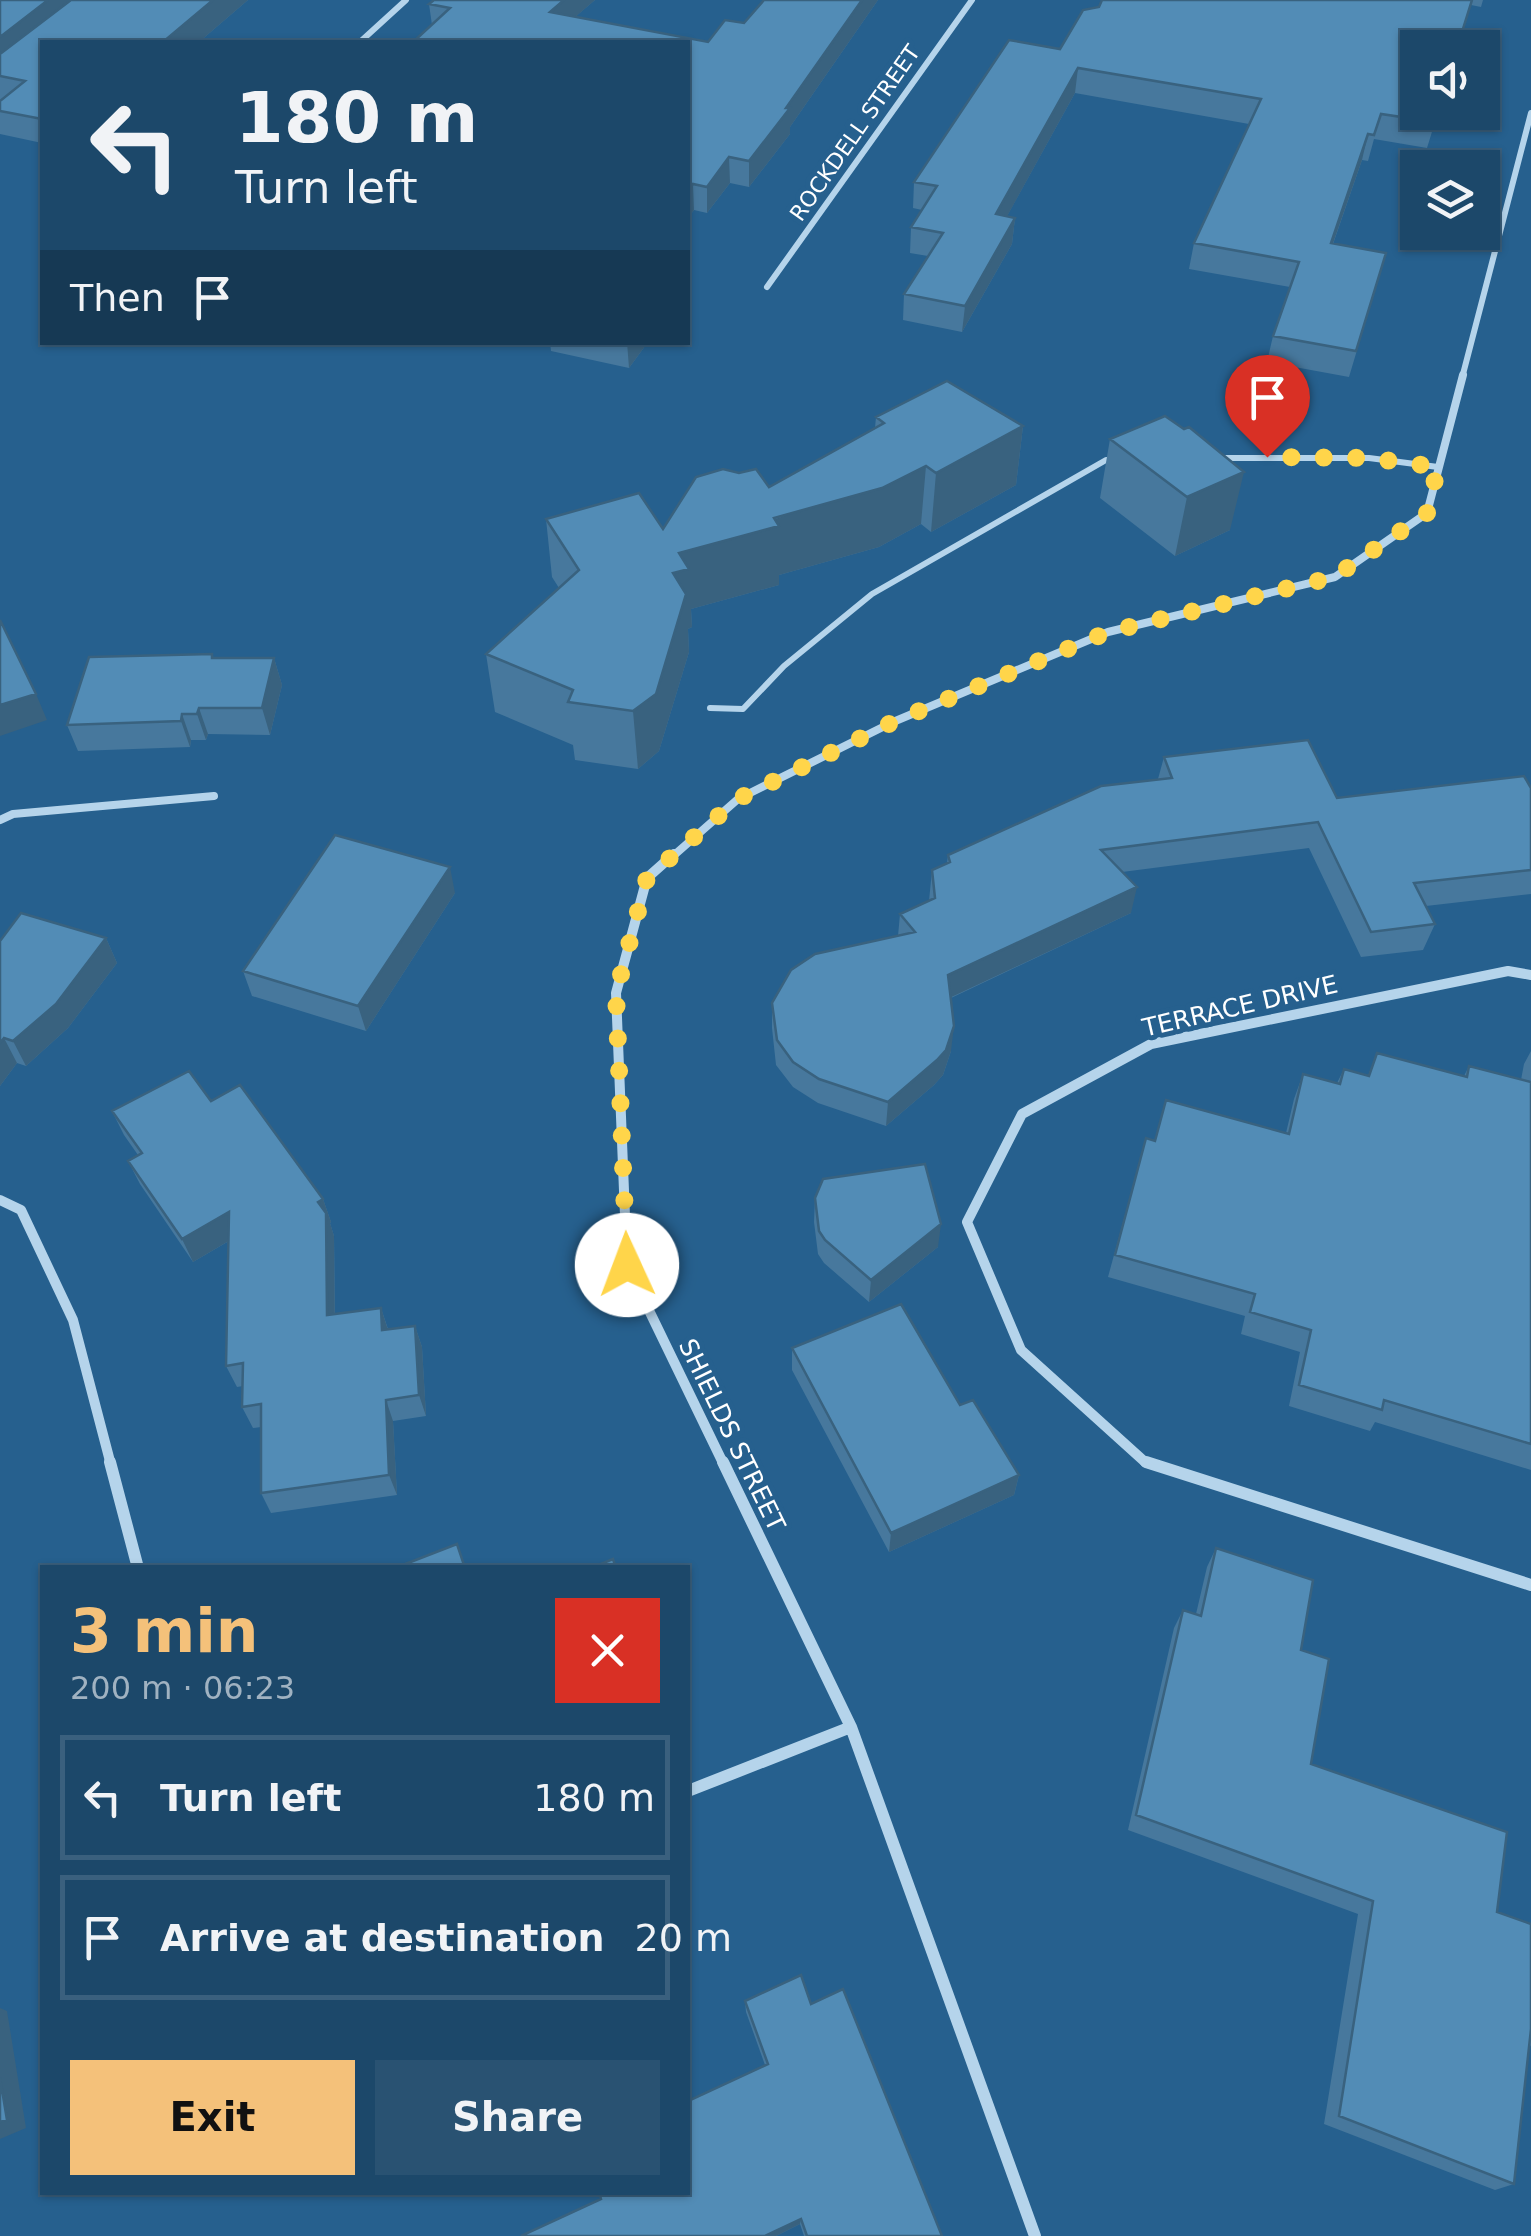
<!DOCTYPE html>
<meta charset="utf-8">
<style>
:root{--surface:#1c486a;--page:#295272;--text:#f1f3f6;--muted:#a0b2c1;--line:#3a607e;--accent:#f4c17a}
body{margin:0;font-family:"DejaVu Sans",sans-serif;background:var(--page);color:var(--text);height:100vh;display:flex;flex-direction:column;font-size:38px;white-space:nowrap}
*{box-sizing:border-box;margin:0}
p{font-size:32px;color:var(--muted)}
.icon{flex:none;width:55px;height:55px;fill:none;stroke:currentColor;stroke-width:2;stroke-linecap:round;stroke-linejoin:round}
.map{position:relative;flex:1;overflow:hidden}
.drawer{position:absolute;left:40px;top:1565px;width:650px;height:630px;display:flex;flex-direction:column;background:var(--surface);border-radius:0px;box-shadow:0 2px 8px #0004,0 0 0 2px var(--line)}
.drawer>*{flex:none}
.top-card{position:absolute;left:40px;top:40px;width:650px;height:305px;border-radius:0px;box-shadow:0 2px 8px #0004,0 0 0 2px var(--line);background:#1c486a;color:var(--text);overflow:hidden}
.tools{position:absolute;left:1400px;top:30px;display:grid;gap:20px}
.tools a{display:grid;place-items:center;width:100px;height:100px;border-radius:0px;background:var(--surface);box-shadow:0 2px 8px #0004,0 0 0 2px var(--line);font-size:50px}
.pin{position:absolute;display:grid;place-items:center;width:85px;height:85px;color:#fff;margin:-102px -42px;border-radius:50% 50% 50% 0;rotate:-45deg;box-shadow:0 0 10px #0007}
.pin .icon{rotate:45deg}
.me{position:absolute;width:110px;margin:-55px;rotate:358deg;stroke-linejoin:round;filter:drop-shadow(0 0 8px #0008)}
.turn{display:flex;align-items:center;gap:35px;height:210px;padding:0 30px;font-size:45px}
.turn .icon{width:130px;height:130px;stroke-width:2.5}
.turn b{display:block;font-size:70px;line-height:85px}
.then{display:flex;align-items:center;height:95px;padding:0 30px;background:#0003;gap:20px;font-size:38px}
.round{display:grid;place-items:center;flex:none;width:105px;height:105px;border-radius:0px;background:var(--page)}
.overview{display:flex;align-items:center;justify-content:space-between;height:170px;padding:0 30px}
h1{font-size:60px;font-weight:700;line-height:75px;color:var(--accent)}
.action{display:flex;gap:20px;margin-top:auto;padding:20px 30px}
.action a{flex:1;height:115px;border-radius:0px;background:var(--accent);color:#111;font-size:40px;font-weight:700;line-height:115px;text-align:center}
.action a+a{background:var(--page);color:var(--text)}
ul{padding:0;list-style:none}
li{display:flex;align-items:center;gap:30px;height:125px;margin:0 20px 15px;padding:0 10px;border:5px solid var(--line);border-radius:0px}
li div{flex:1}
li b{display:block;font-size:38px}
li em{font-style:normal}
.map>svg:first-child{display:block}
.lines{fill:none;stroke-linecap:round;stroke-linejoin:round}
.service{stroke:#b5d4eb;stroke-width:6}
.minor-far3{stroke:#b5d4eb;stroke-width:6}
.minor-far2{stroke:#b5d4eb;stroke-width:8}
.minor-far1{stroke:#b5d4eb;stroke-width:10}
.minor{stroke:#b5d4eb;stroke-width:12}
.wall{fill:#47789d}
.shaded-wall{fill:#39627f}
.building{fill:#528cb6;stroke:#39627f;stroke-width:2.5}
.route{stroke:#ffd54a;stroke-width:18;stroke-dasharray:0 32.4}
.labels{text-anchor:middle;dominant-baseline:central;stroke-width:10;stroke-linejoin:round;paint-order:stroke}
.far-street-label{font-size:22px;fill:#fff;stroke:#26608e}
.street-label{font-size:25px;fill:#fff;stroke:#26608e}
</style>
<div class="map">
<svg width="1531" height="2236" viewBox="0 0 1531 2236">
<rect width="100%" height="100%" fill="#26608e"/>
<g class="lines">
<!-- service -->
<path class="service" d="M 1219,458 L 1369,458 L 1438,467
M 710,708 L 743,709 L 784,666 L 872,594 L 1106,460 L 1115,460"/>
<!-- minor-far3 -->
<path class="minor-far3" d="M 360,42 L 406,0
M 767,287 L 972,0
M 1462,378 L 1531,113"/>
<!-- minor-far2 -->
<path class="minor-far2" d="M 0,820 L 13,814 L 214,796
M 672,857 L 738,799 L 893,722 L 1108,632 L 1335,577 L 1427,513 L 1463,375"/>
<!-- minor-far1 -->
<path class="minor-far1" d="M 674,854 L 647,878 L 616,993 L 627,1265 L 724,1465
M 0,1200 L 21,1210 L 73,1320 L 111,1465
M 1154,1465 L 1145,1462 L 1021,1350 L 967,1222 L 1022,1114 L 1151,1044 L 1508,971 L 1531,975"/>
<!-- minor -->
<path class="minor" d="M 110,1462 L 138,1568
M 723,1462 L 851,1727 L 1035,2236
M 1146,1462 L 1531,1585
M 688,1791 L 851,1727"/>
</g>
<!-- wall -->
<path class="wall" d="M 0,0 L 248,0 L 199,42 L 42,42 L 42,143 L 0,134 Z
M 434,0 L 595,0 L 575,17 L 708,42 L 725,20 L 744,23 L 764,0 L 878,0 L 790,127 L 790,134 L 749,187 L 730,183 L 707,213 L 694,210 L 688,218 L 688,42 L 413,42 L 432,25 L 429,4 Z
M 1102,0 L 1483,0 L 1481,7 L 1471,5 L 1427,148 L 1374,139 L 1368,161 L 1362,160 L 1333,244 L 1386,253 L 1349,377 L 1267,362 L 1273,336 L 1290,287 L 1189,269 L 1194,243 L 1249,124 L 1075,93 L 1007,216 L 1015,218 L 1012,244 L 962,332 L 903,320 L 904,294 L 928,256 L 910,253 L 911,227 L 922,210 L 913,208 L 914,182 L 1060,49 L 1099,7 Z
M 550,342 L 648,342 L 629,368 L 551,351 Z
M 876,417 L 1023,426 L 1016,485 L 931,532 L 921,524 L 879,547 L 779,575 L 779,585 L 691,609 L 692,627 L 688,629 L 689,652 L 659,751 L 638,769 L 575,760 L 573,745 L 495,712 L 486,654 L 559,588 L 552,577 L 546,519 L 663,529 L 769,487 L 875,428 Z
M 1110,439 L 1230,530 L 1175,556 L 1100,498 Z
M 212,654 L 213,658 L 274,658 L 282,685 L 270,735 L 208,734 L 206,740 L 191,740 L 190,747 L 78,751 L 67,725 Z
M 1164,757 L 1337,798 L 1531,788 L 1531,894 L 1426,906 L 1435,924 L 1423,950 L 1361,957 L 1309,848 L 1122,872 L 1131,913 L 951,998 L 951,1051 L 943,1075 L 934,1085 L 886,1126 L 818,1103 L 793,1087 L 776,1065 L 772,1028 L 772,1003 L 898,936 L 900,914 L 929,901 L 932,870 L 947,863 L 948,855 L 1158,779 Z
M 455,893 L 366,1031 L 252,996 L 243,971 Z
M 106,938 L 117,963 L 68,1028 L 26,1066 L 17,1063 L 0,1086 L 0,941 Z
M 1531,1051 L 1531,1470 L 1375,1422 L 1370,1431 L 1289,1406 L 1300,1352 L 1241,1334 L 1245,1316 L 1108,1277 L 1146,1138 L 1155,1140 L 1166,1100 L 1286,1133 L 1294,1099 L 1303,1074 L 1337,1083 L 1344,1069 L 1368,1076 L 1377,1053 L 1464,1076 L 1469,1066 L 1521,1080 L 1524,1064 Z
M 211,1101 L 323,1199 L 331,1222 L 330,1223 L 334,1236 L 335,1314 L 381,1308 L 388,1329 L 415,1326 L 422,1347 L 426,1416 L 393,1421 L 397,1495 L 271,1513 L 261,1493 L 261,1427 L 253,1428 L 242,1407 L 243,1386 L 237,1387 L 226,1366 L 229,1241 L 193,1262 L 140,1184 L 128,1161 L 138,1155 L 124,1135 L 112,1111 Z
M 815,1198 L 938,1247 L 869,1302 L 824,1263 L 818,1254 L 814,1222 Z
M 792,1348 L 960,1405 L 1019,1475 L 1014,1495 L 889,1552 L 792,1370 Z
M 1216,1548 L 1301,1650 L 1311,1764 L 1497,1912 L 1531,1924 L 1531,2046 L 1529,2045 L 1514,2184 L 1495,2190 L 1324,2124 L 1358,1914 L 1128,1830 L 1174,1628 L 1183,1610 L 1196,1614 L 1207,1567 Z
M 745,2001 L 811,2004 L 942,2236 L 804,2236 L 800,2224 L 776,2236 L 521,2236 L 601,2199 L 765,2065 L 746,2012 Z"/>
<!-- shaded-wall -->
<path class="shaded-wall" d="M 48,0 L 87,0 L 0,68 L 0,37 Z
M 213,0 L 248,0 L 199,42 L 163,42 Z
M 564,0 L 595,0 L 552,37 L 550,12 Z
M 862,0 L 878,0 L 790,127 L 790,134 L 749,187 L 749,161 Z
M 1078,68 L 1075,93 L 994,240 L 996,214 Z
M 1368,134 L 1362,160 L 1324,269 L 1331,243 Z
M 729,157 L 730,183 L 707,213 L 707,187 Z
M 693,184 L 694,210 L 688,218 L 688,191 Z
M 1015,218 L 1012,244 L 962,332 L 965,306 Z
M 627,342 L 648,342 L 629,368 Z
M 1023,426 L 1016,485 L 931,532 L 936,473 Z
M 926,466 L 921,524 L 879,547 L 779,575 L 779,585 L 691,609 L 692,627 L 688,629 L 689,652 L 659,751 L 638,769 L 633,711 L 679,553 Z
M 1244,472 L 1230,530 L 1175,556 L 1187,497 Z
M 274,658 L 282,685 L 270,735 L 262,708 Z
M 36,694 L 47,720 L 0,736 L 0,705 Z
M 199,708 L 208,734 L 206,740 L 197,714 Z
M 182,714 L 191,740 L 190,747 L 181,721 Z
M 450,867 L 455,893 L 366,1031 L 358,1006 Z
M 1137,887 L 1131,913 L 945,1000 L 948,975 Z
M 106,938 L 117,963 L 68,1028 L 26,1066 L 13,1041 Z
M 954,1026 L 951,1051 L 943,1075 L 934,1085 L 886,1126 L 888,1102 Z
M 4,1038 L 17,1063 L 0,1086 L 0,1043 Z
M 323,1199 L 331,1222 L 330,1223 L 334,1236 L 335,1337 L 327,1315 L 318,1202 Z
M 229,1212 L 239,1235 L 193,1262 L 182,1239 Z
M 941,1224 L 938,1247 L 869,1302 L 871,1280 Z
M 381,1308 L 388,1330 L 382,1330 Z
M 415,1326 L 422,1347 L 426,1416 L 419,1395 Z
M 386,1400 L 393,1421 L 397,1495 L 389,1475 Z
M 1019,1475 L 1014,1495 L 889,1552 L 891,1533 Z
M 0,2008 L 7,2011 L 26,2128 L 0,2139 Z
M 801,2219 L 800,2224 L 776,2236 L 765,2236 Z"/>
<!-- building -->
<path class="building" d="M 0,0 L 48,0 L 0,37 Z
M 71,0 L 213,0 L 163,42 L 42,42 L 42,119 L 0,111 L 0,101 L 25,81 L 0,76 L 0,54 Z
M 434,0 L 564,0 L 550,12 L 708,42 L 725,20 L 744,23 L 764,0 L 862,0 L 786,108 L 790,108 L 749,161 L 729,157 L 707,187 L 693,184 L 688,191 L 688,42 L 413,42 L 450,8 L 429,4 Z
M 1102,0 L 1472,0 L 1457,48 L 1418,48 L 1418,112 L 1438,112 L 1435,122 L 1381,114 L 1374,135 L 1368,134 L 1331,243 L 1386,253 L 1356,351 L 1273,336 L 1299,262 L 1194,243 L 1261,99 L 1078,68 L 996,214 L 1015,218 L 965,306 L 904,294 L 943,233 L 911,227 L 937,186 L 914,182 L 1009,40 L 1060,49 L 1083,10 L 1099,7 Z
M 947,381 L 1023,426 L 936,473 L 926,466 L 882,488 L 774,518 L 779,526 L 679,553 L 689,569 L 673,573 L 686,594 L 656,694 L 633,711 L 568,702 L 573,690 L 486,654 L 579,570 L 546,519 L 639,493 L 663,529 L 696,477 L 723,469 L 739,473 L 756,469 L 769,487 L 884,423 L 876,417 Z
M 1165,416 L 1184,429 L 1189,427 L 1244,472 L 1187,497 L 1110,439 Z
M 0,620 L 36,694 L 0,705 Z
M 212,654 L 212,658 L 274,658 L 262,708 L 199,708 L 197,714 L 182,714 L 181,721 L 67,725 L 89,657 Z
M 1308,740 L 1337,798 L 1524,776 L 1531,788 L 1531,870 L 1414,883 L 1435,924 L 1371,932 L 1318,822 L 1101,850 L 1137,887 L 948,975 L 954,1026 L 946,1050 L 937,1060 L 888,1102 L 819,1079 L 793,1062 L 777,1040 L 772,1003 L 791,970 L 815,954 L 915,932 L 900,914 L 935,898 L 932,870 L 950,862 L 948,855 L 1101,786 L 1172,778 L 1164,757 Z
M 335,835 L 450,867 L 358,1006 L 243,971 Z
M 21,913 L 106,938 L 56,1004 L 13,1041 L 4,1038 L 0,1043 L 0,941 Z
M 1377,1053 L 1467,1077 L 1469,1066 L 1531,1082 L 1531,1444 L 1384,1400 L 1382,1410 L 1299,1385 L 1311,1330 L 1250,1312 L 1255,1294 L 1115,1255 L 1146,1138 L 1155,1141 L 1166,1100 L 1289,1134 L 1303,1074 L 1340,1084 L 1344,1069 L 1369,1076 Z
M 189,1071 L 211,1101 L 240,1085 L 323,1199 L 318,1202 L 326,1213 L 327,1315 L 381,1308 L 382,1330 L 415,1326 L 419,1395 L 386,1400 L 389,1475 L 261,1493 L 261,1404 L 242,1407 L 243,1363 L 226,1366 L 229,1212 L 182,1239 L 128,1161 L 142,1153 L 112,1111 Z
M 925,1164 L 941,1224 L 871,1280 L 825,1240 L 819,1231 L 815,1198 L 823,1179 Z
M 901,1304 L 960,1405 L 973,1400 L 1019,1475 L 891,1533 L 792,1348 Z
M 457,1544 L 465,1568 L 395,1568 Z
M 1216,1548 L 1313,1580 L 1301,1650 L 1329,1659 L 1311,1764 L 1507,1832 L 1497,1912 L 1531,1924 L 1531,2029 L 1514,2184 L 1339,2116 L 1373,1901 L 1136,1815 L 1183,1610 L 1201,1616 Z
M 613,1559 L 616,1568 L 591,1568 Z
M 801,1975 L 811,2004 L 843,1989 L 942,2236 L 807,2236 L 801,2219 L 765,2236 L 521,2236 L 601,2199 L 599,2192 L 688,2192 L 688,2101 L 768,2064 L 745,2001 Z
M 0,2078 L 7,2120 L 0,2122 Z"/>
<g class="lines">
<!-- route -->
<path class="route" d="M 627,1265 L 616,993 L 647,878 L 738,799 L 893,722 L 1108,632 L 1334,577 L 1427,513 L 1438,467 L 1369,458 L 1267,457"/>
</g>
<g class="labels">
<!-- far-street labels -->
<g class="far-street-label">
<text transform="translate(855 133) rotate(-55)">ROCKDELL STREET</text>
</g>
<!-- street labels -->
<g class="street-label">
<text transform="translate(1240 1006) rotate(-13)">TERRACE DRIVE</text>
<text transform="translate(732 1435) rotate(64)">SHIELDS STREET</text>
</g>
</g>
</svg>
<div class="tools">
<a><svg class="icon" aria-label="sound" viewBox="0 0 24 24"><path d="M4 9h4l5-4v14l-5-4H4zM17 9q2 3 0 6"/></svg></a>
<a><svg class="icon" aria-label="layers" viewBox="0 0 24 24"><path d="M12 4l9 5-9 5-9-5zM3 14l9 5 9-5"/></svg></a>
</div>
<div class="pin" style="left:1267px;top:457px;background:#d93025"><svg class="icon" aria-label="arrive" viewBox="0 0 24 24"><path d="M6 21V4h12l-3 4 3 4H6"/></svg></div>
<svg class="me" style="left:627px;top:1265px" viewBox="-20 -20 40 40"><circle r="19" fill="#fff"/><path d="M0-13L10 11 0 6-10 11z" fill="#ffd54a"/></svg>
<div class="top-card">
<div class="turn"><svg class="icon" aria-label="left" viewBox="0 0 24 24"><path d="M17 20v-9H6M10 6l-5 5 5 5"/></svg><div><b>180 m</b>Turn left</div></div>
<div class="then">Then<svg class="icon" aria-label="arrive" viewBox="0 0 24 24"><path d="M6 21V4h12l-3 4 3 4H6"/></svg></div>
</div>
<section class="drawer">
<div class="overview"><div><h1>3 min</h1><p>200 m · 06:23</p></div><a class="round" style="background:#d93025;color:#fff"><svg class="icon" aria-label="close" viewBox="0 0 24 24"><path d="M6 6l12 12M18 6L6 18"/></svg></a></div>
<ul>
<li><svg class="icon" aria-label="left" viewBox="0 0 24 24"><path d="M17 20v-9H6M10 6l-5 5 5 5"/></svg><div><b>Turn left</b></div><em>180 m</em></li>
<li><svg class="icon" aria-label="arrive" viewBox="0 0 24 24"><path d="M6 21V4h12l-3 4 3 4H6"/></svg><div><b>Arrive at destination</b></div><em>20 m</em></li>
</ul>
<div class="action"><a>Exit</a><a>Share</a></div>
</section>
</div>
